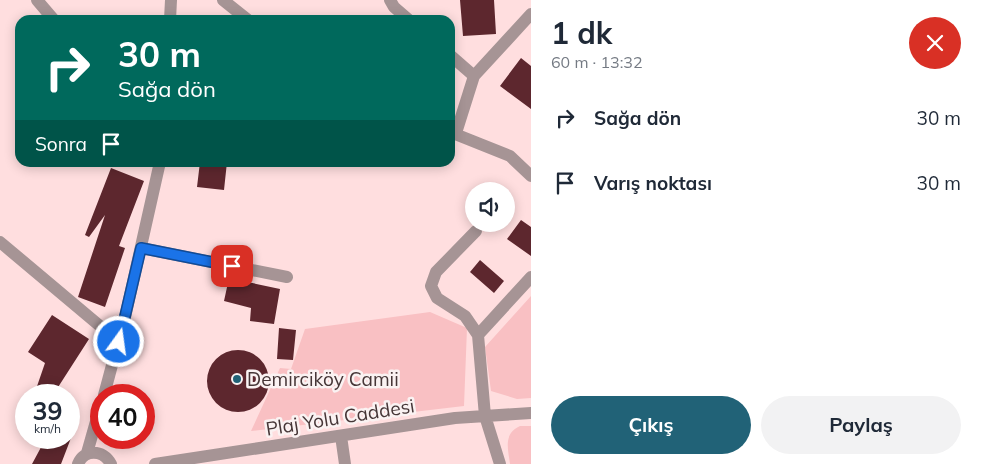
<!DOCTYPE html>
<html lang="tr">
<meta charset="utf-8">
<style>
:root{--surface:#fff;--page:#f2f2f3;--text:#1f2937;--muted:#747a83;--accent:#216277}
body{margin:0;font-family:Mulish,sans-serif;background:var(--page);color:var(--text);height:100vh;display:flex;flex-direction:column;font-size:19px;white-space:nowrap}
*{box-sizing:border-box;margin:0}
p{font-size:16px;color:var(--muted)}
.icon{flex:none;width:28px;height:28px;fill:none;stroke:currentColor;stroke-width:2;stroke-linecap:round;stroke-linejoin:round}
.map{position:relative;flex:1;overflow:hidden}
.details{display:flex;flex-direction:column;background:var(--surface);width:450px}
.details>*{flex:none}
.hud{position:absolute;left:15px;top:15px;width:440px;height:152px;border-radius:15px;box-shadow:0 2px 12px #0003;background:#00695c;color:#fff;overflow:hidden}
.buttons{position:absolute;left:465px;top:182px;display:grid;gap:10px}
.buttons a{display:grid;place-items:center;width:50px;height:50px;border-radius:50%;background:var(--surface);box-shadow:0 2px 12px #0003;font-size:25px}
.speed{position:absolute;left:15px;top:384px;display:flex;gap:10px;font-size:25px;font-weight:700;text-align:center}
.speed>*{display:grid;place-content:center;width:65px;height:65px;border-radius:50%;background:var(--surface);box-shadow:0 2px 12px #0003;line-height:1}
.speed small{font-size:12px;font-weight:400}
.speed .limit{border:8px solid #d22;background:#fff;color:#111}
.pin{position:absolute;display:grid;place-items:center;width:42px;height:42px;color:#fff;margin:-21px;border-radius:10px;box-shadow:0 2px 8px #0006}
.me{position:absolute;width:55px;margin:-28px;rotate:14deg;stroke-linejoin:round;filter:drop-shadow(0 0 4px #0008)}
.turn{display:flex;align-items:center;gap:18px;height:105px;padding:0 20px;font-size:22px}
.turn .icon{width:65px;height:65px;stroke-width:2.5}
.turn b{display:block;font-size:35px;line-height:42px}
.then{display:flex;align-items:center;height:48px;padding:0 20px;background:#0003;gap:10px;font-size:19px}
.round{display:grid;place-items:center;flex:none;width:52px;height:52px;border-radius:26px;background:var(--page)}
.head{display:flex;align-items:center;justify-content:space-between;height:85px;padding:0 20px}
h1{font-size:30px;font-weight:700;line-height:38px}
.primary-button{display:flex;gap:10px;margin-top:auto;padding:10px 20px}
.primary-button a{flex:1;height:58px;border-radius:30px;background:var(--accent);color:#fff;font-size:20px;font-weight:700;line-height:58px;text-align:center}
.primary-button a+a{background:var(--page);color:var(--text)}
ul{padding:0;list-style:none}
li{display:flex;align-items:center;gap:15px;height:65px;padding:0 20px}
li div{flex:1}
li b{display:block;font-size:19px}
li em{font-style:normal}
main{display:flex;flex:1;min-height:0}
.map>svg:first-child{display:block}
.green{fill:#f9c0c3}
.building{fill:#5d272e}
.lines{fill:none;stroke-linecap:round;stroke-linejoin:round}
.minor{stroke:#a69495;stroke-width:12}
.route-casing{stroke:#114b97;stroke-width:12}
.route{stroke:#1a73e8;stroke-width:9}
.poi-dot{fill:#216277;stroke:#faf2f2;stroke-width:2}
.labels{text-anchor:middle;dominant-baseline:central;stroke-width:5;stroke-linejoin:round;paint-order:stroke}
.poi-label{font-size:19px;fill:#463637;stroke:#faf2f2;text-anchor:start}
.street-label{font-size:19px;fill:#463637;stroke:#faf2f2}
</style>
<main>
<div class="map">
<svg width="531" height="464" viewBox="0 0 531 464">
<rect width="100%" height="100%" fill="#ffdedf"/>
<!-- green -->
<path class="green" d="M 531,296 L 531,398 L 517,399 L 491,391 L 485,347 Z
M 430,312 L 467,328 L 464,406 L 251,431 L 280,368 L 291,369 L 305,329 Z
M 520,426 L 531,426 L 531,464 L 510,464 C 508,448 503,434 520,426 Z"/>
<!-- building -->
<path class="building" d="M 460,0 L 494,0 L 496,34 L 463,36 Z
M 521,58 L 531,66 L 531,109 L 500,86 Z
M 200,162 L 227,162 L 224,190 L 197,187 Z
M 111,168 L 144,181 L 119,246 L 125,248 L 105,307 L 78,297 L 105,215 L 89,237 L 85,235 Z
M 521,220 L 531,227 L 531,256 L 507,239 Z
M 480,260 L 504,281 L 494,293 L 470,272 Z
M 229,278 L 280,289 L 274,324 L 250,321 L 251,308 L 224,301 Z
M 52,315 L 89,339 L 53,395 L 34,395 L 45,363 L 28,352 Z
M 279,328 L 296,330 L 293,360 L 277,359 Z
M207 381a31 31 0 1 1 62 0a31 31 0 1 1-62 0Z
M 46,438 L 71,438 L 61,464 L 32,464 Z"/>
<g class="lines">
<!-- minor -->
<path class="minor" d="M 37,0 L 54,20
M 223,0 L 248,20
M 390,0 L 394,7 L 409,20
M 170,20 L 171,0
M 450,55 L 474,76 L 456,133
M 474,76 L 531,14
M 450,132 L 510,156 L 531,176
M 476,231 L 436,272 L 431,286 L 437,298 L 465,316 L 478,335
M 0,242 L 119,342
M 141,248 L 287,277
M 104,395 L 126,313 L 160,162
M 341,436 L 345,464
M 87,453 L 101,404
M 78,464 C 84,449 103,449 111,464
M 155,464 L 455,418 L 531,413
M 500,464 L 485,416 L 478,335 L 531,277"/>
</g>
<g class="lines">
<!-- route casing -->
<g class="route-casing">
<path id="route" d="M 119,342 L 141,248 L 232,266"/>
</g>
<!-- route -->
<use href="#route" class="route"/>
</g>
<!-- markers -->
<circle class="poi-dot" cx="237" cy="379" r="5"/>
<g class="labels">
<!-- poi labels -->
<g class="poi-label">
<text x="247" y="379">Demirciköy Camii</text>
</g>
<!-- street labels -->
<g class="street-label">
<text transform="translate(340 417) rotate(-9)">Plaj Yolu Caddesi</text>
</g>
</g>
</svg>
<div class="buttons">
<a><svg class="icon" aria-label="sound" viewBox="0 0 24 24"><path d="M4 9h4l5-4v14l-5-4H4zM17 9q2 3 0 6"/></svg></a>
</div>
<div class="speed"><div>39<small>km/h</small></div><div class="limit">40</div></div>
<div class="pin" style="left:232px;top:266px;background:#d93025"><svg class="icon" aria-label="arrive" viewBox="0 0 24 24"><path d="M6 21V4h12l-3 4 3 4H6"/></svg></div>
<svg class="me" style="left:119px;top:342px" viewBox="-20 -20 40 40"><circle r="17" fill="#1a73e8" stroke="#fff" stroke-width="3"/><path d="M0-11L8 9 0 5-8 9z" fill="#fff"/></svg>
<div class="hud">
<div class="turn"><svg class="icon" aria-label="right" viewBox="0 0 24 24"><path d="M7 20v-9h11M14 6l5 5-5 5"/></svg><div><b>30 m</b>Sağa dön</div></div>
<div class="then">Sonra<svg class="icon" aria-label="arrive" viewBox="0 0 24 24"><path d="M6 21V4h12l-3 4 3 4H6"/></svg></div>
</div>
</div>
<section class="details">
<div class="head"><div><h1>1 dk</h1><p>60 m · 13:32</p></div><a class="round" style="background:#d93025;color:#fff"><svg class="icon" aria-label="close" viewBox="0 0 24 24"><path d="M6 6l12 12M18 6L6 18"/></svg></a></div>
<ul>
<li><svg class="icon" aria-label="right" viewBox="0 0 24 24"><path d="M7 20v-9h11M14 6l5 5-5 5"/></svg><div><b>Sağa dön</b></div><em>30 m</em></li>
<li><svg class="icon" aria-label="arrive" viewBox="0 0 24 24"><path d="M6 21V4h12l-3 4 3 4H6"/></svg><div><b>Varış noktası</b></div><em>30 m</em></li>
</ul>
<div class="primary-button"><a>Çıkış</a><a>Paylaş</a></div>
</section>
</main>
